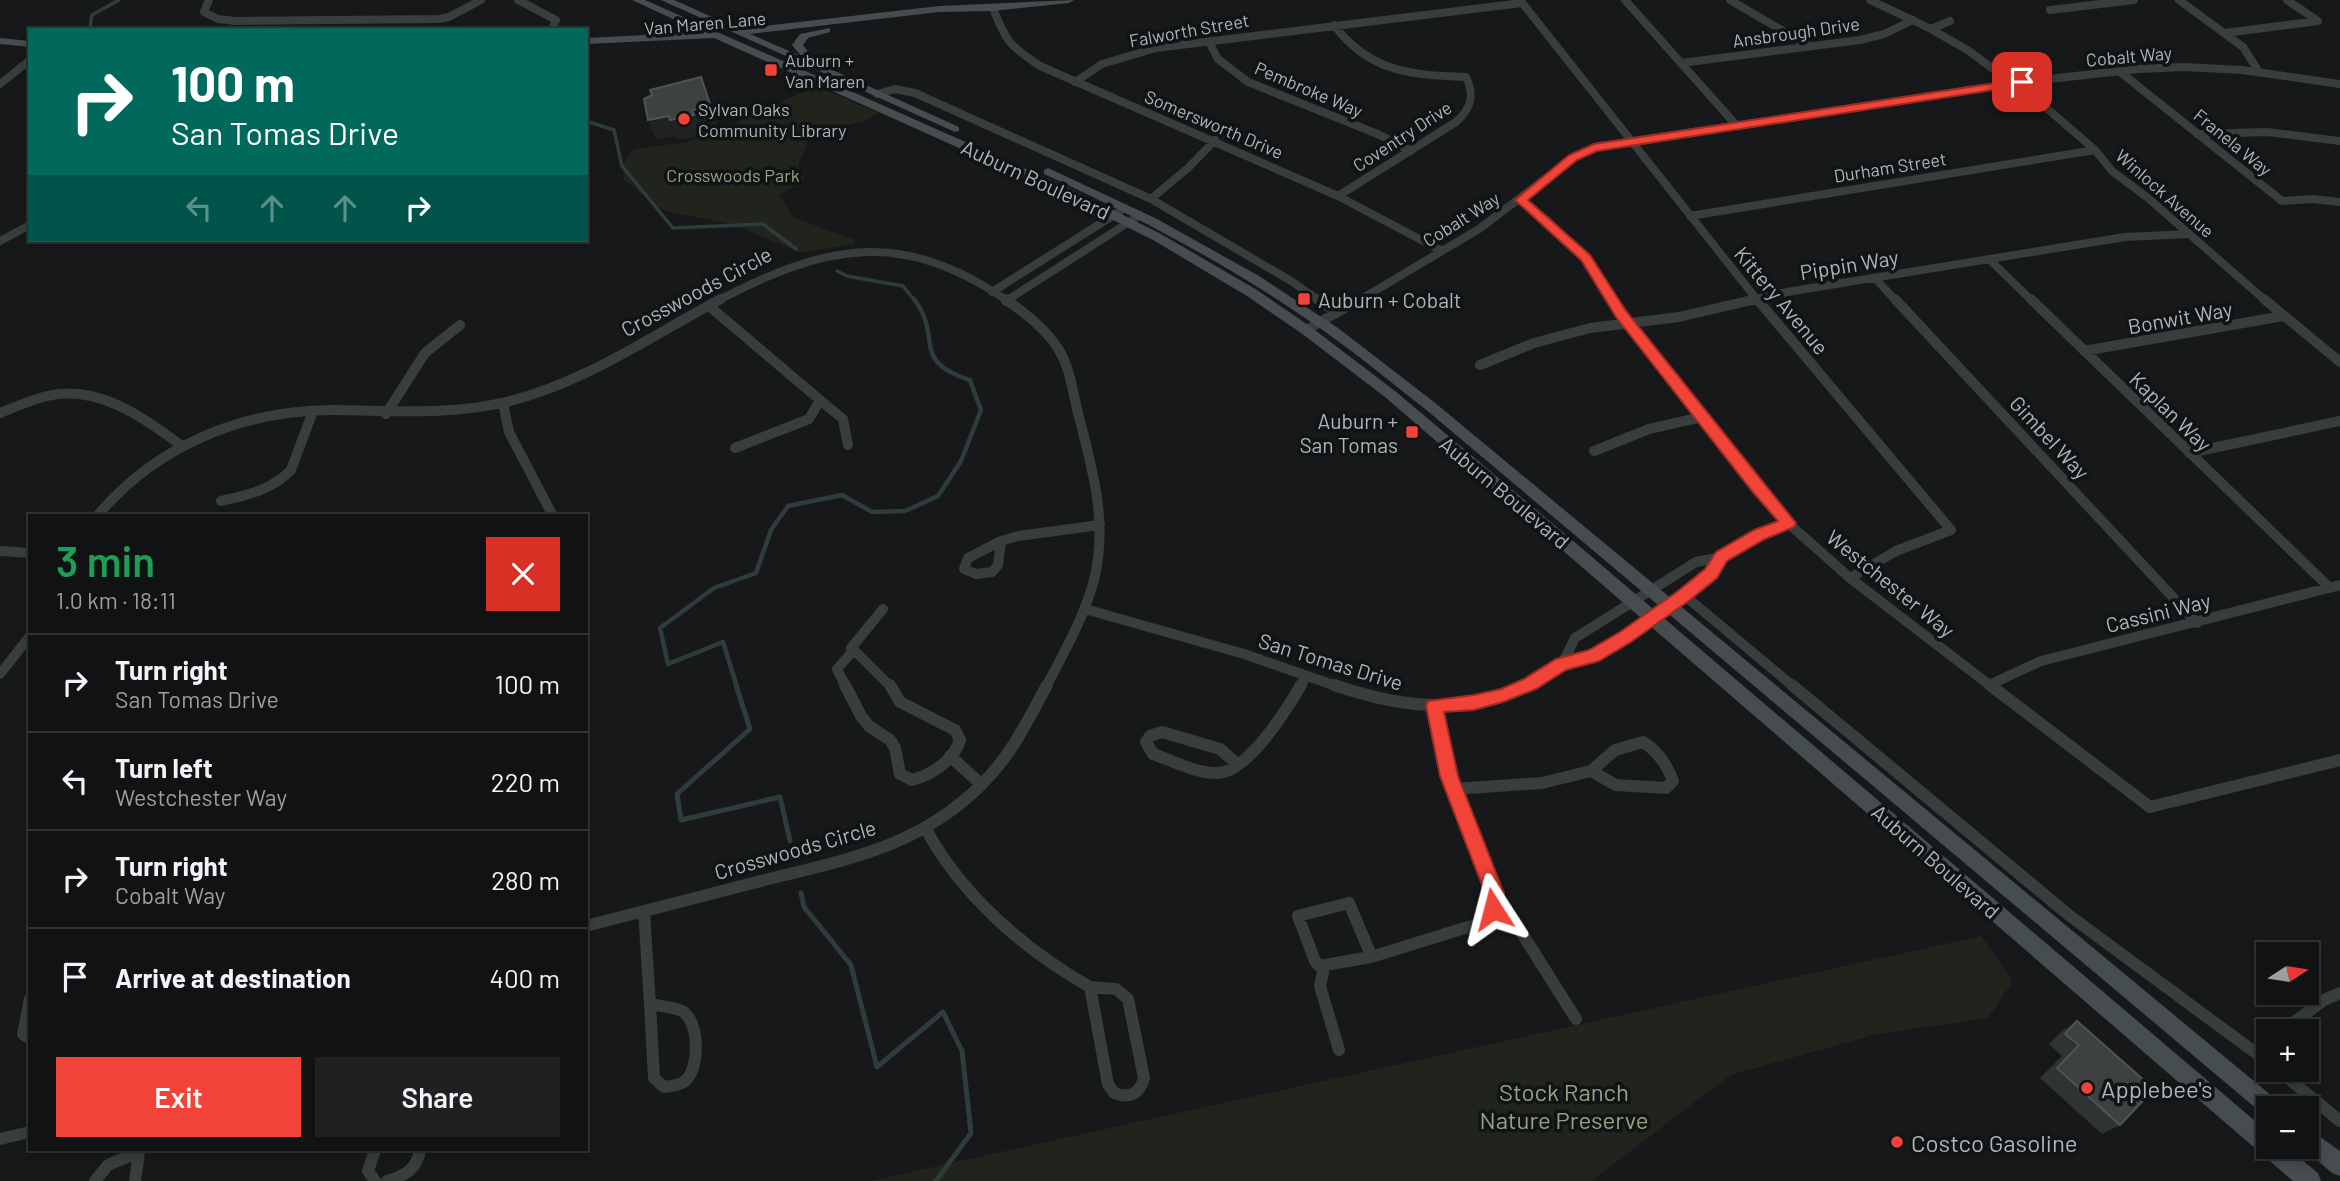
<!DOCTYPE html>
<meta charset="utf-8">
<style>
:root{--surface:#111213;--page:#1e2021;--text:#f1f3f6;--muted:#9c9ea0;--line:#303233;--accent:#f14337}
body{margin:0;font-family:Barlow,sans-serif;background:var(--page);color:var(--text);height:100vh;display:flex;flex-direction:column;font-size:26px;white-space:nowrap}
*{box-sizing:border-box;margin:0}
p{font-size:23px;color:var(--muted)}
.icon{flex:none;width:38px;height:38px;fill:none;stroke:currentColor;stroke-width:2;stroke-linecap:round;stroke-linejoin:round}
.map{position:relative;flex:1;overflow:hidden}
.panel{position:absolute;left:28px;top:514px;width:560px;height:637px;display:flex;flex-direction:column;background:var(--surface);border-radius:0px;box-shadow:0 4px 10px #0003,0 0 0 2px var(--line)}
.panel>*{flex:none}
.top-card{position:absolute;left:28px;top:28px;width:560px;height:214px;border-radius:0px;box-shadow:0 4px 10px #0003,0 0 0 2px var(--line);background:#00695c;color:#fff;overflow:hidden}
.needle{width:46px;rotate:78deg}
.fabs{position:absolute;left:2256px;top:942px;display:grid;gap:14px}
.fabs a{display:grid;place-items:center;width:63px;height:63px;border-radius:0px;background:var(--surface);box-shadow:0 4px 10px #0003,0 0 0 2px var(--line);font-size:35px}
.pin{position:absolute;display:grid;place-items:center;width:60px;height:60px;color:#fff;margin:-30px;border-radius:14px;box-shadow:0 4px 10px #0006}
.me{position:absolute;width:77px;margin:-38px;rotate:351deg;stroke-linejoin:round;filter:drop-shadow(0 0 5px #0008)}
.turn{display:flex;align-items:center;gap:24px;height:147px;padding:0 28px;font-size:32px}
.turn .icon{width:91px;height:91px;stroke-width:2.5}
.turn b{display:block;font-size:49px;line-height:60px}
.lanes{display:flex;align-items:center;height:66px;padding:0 28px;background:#0003;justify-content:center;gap:35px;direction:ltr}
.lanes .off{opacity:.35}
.round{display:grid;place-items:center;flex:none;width:74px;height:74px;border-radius:0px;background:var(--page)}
.overview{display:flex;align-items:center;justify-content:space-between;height:119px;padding:0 28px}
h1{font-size:42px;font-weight:600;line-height:52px;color:#1e9e55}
.primary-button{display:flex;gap:14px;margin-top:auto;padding:14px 28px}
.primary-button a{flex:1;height:80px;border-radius:0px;background:var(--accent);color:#fff;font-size:28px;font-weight:600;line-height:80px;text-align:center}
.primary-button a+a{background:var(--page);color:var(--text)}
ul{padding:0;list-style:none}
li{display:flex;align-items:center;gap:21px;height:98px;padding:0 28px;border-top:2px solid var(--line)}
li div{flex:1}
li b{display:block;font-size:26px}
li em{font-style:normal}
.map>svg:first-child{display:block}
.green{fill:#20241d}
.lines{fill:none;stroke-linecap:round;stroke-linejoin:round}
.stream-far2{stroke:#2d3d3b;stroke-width:3.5}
.stream-far1{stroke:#2d3d3b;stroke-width:4.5}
.stream{stroke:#2d3d3b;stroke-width:5}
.street-far2{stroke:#383d3e;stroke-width:8}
.street-far1{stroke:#383d3e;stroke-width:10}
.street{stroke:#383d3e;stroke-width:12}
.secondary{fill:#464d4e;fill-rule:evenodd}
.wall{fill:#303334}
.shaded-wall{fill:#212223}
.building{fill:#3d4142;stroke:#4e5455;stroke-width:2}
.route{fill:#f14337;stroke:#9d2c24;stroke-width:2}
.poi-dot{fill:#f14337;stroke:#121314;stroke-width:2.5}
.labels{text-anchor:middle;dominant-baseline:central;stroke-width:7;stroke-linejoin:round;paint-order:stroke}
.far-street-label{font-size:18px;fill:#a9b7b9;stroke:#121314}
.far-poi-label{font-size:18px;fill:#a9b7b9;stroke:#121314;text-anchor:start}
.far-park-label{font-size:18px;fill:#93a480;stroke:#121314}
.street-label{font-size:21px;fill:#a9b7b9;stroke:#121314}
.poi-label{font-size:21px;fill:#a9b7b9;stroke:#121314;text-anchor:start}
.near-poi-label{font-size:24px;fill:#a9b7b9;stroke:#121314;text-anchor:start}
.near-park-label{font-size:24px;fill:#93a480;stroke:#121314}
</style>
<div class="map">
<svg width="2340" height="1181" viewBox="0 0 2340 1181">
<rect width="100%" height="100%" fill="#171819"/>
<!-- green -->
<path class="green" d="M 816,86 L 879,113 L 864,121 L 811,134 L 798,166 L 805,180 L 779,195 L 793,217 L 854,240 L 855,244 L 801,253 L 732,224 L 664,211 L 624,180 L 623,163 L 634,149 L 687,142 L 723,129 Z
M 1981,936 L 2013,981 L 1988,1018 L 1877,1034 L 1731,1075 L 1591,1181 L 870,1181 Z"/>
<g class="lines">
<!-- stream-far2 -->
<path class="stream-far2" d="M 96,30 L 90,27 L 92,15 L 119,0
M 586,121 L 614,130 L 622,166 L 673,228 L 763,224 L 796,249
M 837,271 L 847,276 L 903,286 L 915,301"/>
<!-- stream-far1 -->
<path class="stream-far1" d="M 737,687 L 723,642 L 668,664 L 660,628 L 714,588 L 756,573 L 771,530 L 788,506 L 842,495 L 872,512 L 905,511 L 938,496 L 961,461 L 981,410 L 970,380 C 909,360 944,339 914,299"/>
<!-- stream -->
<path class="stream" d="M 736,685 L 750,729 L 677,794 L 681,820 L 780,797 L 790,841
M 801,893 L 804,907 L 851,965 L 877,1067 L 943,1012 L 962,1051 L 971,1133 L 936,1181"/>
<!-- street-far2 -->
<path class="street-far2" d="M 209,0 L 204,12 L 218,19 L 235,21 L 439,19 L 449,17 L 481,0
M 518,0 L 556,20 L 553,27
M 1520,0 L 1758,301
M 1625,0 L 1737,126
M 1730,0 L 1809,46
M 1870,0 L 1931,29 L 1969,51 L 2050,111 L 2095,150 L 2112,171 L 2148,198 L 2266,301
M 2179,0 L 2243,47 L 2259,72
M 993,8 C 1006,42 1010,46 1040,66 L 1338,196 L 1442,251
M 2050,10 L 2134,0
M 1334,25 C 1369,72 1411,75 1466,77 C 1475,95 1471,109 1456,122 L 1338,196
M 1931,29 L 1950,21
M 2225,33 L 2318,21 L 2287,0
M 1208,40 L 1218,59 L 1248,82 L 1380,135 L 1411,151
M 1681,63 L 1860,40 L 1884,34 L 1913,20
M 2119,71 L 2282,201 L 2312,199 L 2340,202
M 1075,82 L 1102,64 L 1156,48 L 1522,3
M 0,84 L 30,60
M 877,94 L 895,89 L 915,93 L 1151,199 L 1291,281 L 1320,301
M 2197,134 L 2267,132 L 2340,141
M 1151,199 L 1189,167 L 1215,140
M 1521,200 L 1548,221 L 1585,258 L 1613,301
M 1690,216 L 2095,150
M 0,241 L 30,225
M 1989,259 L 2032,301
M 1875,278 L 1896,301
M 992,292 L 1125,208
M 717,301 C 826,244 901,228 1008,301
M 1006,301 L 1140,215
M 1358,301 L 1479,229 L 1570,160 L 1594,147 L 2022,82 L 2139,69 L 2183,67 L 2242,70 L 2340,84
M 1748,301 L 1787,292 L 2125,237 L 2188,234"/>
<!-- street-far1 -->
<path class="street-far1" d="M 1005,299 C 1025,313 1046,329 1059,350 C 1071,370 1073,395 1079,417 C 1093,471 1108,523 1094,580 C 1084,618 1064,652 1046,687
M 1317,299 L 1336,312
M 1611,299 L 1788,523 L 1850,578 L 1992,687
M 1757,299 L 1951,530 L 1896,551 L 1850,578
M 1895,299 L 2197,623
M 2031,299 L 2330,588
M 2264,299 L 2340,362
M 1006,301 L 1009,299
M 709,306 L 820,400 L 809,419 L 735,448
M 1306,330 L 1361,299
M 2084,351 L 2283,316
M 1480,365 L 1534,343 L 1590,328 L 1679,317 L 1756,299
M 820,400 L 843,419 L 848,445
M 503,403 L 509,432 L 553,516
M 0,413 C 15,407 31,400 47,396 C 99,384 142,417 182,446
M 386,414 L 425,353 L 460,325
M 1594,451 L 1649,429 L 1702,417
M 2189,453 L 2340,421
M 221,501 C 247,495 272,490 291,470 L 313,411
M 97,516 C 156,446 240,411 331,410 C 390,410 447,416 506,402 C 583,384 651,336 721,299
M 1001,541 L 998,565 L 992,572 L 976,574 L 964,569 L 968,558 Z
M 1001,541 L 1018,536 L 1100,525
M 0,551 L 30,553
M 1684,595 L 1794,687
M 1085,609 L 1244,654 L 1339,687
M 854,650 L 891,687
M 854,650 L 851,648 L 883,609
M 1562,664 L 1575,638 L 1696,562 L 1722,557 L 1760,534 L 1788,523
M 0,674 L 30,636
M 1989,685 L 2041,661 L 2340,585
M 846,687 L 837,669 L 854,650
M 1300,687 L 1306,676
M 1524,687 L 1562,664 L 1593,656 L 1625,637 L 1711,574 L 1722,557"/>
<!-- street -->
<path class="street" d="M 845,685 L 861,716 L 869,726 L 890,740 L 895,748 L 900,774 L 912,780 C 932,775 954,760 960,740 L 955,730 L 900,702 L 890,685
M 1334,685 C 1405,709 1456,714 1528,685
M 1792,685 L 2070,916 L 2268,1062
M 1990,685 L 2150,807 L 2340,760
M 1643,742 C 1658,751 1667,765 1673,781 L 1666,788 L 1616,785 L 1591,771 L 1615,750 Z
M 950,756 L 981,784
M 1237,764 L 1220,749 L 1162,732 L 1150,736 L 1146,742 L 1153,754 C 1173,761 1195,773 1216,773 C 1247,774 1287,709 1301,685
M 1454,789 L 1542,783 L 1591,771
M 926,829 C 961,895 1026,951 1090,987
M 1493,909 L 1513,919 L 1576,1019
M 644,911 L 650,1004
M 586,926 C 643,911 700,897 757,882 C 843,860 918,849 983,783 C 1012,754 1028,720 1047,685
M 1371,955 L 1349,903 L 1298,916 L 1315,961 L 1319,966 L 1371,957 L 1481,923 L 1492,910 L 1494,893 L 1449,777 L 1434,706
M 1324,968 L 1320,986 L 1339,1050
M 1090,987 L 1116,989 L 1128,999 L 1144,1078 C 1140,1094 1129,1099 1114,1093 L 1108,1084 Z
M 30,999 L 23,1034 L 30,1039
M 650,1004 C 660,1006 674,1007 682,1011 C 700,1021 700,1069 685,1081 C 679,1086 671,1086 664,1087 L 654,1078 Z
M 2282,1031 L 2324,1000 L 2340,993
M 2277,1069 L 2340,1121
M 0,1139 L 30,1132
M 375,1150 L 368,1171 L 375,1181
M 95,1181 L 108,1165 L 139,1152 L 135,1181
M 387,1181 C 405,1176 417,1169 420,1150"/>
<!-- secondary -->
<path class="secondary" d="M 632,0 L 645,0 L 1067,187 L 1161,234 L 1257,290 L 1311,327 L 1395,391 L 1565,534 L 2268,1132 L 2268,1146 L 2285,1146 L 2318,1173 L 2321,1181 L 2293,1181 L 1385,397 L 1301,333 L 1247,296 L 1153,240 L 1059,193 L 714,38 L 586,44 L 586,38 L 701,32 Z
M 661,0 L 674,0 L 739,29 L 939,6 L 1074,0 L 1069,3 L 993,11 L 939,12 L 750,34 L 801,56 L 792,45 L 800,34 L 830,28 L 830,32 L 808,38 L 803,45 L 817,63 L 959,127 L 959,131 L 955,132 Z
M 0,38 L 30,41 L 30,47 L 0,44 Z
M 1048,168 L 1157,219 L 1259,276 L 1338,328 L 1434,402 L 2278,1101 L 2281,1108 L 2268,1108 L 2268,1117 L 2264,1115 L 1424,408 C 1388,380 1352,350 1314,324 C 1229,265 1138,217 1044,174 L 1044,170 Z
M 2306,1127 L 2340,1151 L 2340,1176 L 2332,1173 L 2301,1146 L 2306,1146 Z"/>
</g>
<!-- wall -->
<path class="wall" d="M 2077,1021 L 2120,1125 L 2102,1134 L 2040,1078 L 2062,1056 L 2049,1044 L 2061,1032 Z"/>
<!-- shaded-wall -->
<path class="shaded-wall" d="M 711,107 L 718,127 L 699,131 L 700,136 L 677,140 L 676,136 L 656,140 L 648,120 Z"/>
<!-- building -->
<path class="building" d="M 701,77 L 711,107 L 692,110 L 694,115 L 670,120 L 669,116 L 648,120 L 644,99 L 652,95 L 650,90 Z
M 2077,1021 L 2154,1089 L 2120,1125 L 2057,1068 L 2079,1045 L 2065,1034 Z"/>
<!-- route -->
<path class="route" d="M 2022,79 L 2026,80 L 2026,85 L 1597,151 L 1577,160 L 1528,200 L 1590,255 L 1626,311 L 1796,523 L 1794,527 L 1765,539 L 1727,561 L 1717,578 L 1690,600 L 1631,642 L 1599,661 L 1566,670 L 1536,689 L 1503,702 L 1474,710 L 1444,712 L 1458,776 L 1504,893 L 1499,916 L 1493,918 L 1486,916 L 1483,909 L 1485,893 L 1440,776 L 1426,706 L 1428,701 L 1474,695 L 1501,689 L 1524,679 L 1556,659 L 1589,650 L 1620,632 L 1678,591 L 1705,569 L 1716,552 L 1754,530 L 1778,521 L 1752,491 L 1616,317 L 1581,260 L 1515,200 L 1569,155 L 1594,144 Z"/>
<!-- markers -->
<g class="poi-dot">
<rect x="764" y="63" width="14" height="14" rx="3.5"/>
<circle cx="684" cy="119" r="7"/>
<rect x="1297" y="292" width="14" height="14" rx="3.5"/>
<rect x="1405" y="425" width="14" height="14" rx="3.5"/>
<circle cx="2087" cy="1088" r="7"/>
<circle cx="1897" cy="1142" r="7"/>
</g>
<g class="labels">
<!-- far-street labels -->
<g class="far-street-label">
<text transform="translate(705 23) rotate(-5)">Van Maren Lane</text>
<text transform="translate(1189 30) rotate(-10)">Falworth Street</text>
<text transform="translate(1796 32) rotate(-8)">Ansbrough Drive</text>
<text transform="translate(2129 56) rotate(-5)">Cobalt Way</text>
<text transform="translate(1309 89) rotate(23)">Pembroke Way</text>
<text transform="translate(1214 124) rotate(23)">Somersworth Drive</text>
<text transform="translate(1402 136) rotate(-33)">Coventry Drive</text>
<text transform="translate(2233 142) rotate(39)">Franela Way</text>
<text transform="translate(1890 167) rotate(-9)">Durham Street</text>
<text transform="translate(2165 193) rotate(41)">Winlock Avenue</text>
<text transform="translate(1461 219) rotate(-32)">Cobalt Way</text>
</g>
<!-- far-poi labels -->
<g class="far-poi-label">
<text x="785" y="60">Auburn +<tspan x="785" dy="21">Van Maren</tspan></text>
<text x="698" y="109">Sylvan Oaks<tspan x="698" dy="21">Community Library</tspan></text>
</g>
<!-- far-park labels -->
<g class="far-park-label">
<text x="733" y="175">Crosswoods Park</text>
</g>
<!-- street labels -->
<g class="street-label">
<text transform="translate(1036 179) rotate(25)">Auburn Boulevard</text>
<text transform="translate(1849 264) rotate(-9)">Pippin Way</text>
<text transform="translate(696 291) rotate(-28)">Crosswoods Circle</text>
<text transform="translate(1782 300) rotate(50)">Kittery Avenue</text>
<text transform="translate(2180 317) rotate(-10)">Bonwit Way</text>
<text transform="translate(2171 411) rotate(44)">Kaplan Way</text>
<text transform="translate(2050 437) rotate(47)">Gimbel Way</text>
<text transform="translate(1505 492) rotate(40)">Auburn Boulevard</text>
<text transform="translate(1891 583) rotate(39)">Westchester Way</text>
<text transform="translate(2158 612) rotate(-14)">Cassini Way</text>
<text transform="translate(1331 661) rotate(17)">San Tomas Drive</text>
<text transform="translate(795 849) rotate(-16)">Crosswoods Circle</text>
<text transform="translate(1936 861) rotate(41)">Auburn Boulevard</text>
</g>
<!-- poi labels -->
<g class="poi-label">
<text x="1318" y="299">Auburn + Cobalt</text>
<text x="1398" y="420" text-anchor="end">Auburn +<tspan x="1398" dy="24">San Tomas</tspan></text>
</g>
<!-- near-poi labels -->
<g class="near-poi-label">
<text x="2101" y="1088">Applebee's</text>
<text x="1911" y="1142">Costco Gasoline</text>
</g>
<!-- near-park labels -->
<g class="near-park-label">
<text x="1564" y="1091">Stock Ranch<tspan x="1564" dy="28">Nature Preserve</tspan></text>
</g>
</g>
</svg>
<div class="fabs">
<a><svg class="needle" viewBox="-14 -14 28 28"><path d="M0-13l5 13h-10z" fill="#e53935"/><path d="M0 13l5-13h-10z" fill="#9c9ea0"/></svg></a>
<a>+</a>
<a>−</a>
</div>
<div class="pin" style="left:2022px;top:82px;background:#d93025"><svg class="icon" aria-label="arrive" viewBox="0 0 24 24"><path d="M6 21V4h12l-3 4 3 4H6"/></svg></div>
<svg class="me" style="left:1493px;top:909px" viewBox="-20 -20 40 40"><path d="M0-17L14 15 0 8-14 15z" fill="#f14337" stroke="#fff" stroke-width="4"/></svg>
<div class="top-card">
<div class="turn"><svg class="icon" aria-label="right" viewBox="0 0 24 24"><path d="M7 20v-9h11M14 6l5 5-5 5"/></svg><div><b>100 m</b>San Tomas Drive</div></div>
<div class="lanes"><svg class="icon off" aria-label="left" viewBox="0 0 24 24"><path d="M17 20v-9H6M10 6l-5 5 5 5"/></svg><svg class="icon off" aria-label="ahead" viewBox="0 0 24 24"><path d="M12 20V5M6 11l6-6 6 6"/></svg><svg class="icon off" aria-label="ahead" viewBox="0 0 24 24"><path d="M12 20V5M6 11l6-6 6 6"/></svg><svg class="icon" aria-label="right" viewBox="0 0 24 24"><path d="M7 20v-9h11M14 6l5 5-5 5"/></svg></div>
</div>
<section class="panel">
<div class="overview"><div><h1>3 min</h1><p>1.0 km · 18:11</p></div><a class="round" style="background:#d93025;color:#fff"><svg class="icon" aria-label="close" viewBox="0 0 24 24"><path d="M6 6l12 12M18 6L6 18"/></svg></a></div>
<ul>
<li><svg class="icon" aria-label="right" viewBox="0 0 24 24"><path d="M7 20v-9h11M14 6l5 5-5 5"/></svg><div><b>Turn right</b><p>San Tomas Drive</p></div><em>100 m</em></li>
<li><svg class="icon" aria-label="left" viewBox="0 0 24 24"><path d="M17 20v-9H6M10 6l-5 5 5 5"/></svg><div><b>Turn left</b><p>Westchester Way</p></div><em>220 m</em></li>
<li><svg class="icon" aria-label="right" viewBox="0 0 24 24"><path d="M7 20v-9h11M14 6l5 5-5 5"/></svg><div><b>Turn right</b><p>Cobalt Way</p></div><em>280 m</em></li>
<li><svg class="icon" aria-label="arrive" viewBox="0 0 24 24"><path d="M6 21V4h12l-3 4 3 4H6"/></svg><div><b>Arrive at destination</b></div><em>400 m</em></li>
</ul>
<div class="primary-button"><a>Exit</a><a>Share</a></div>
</section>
</div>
